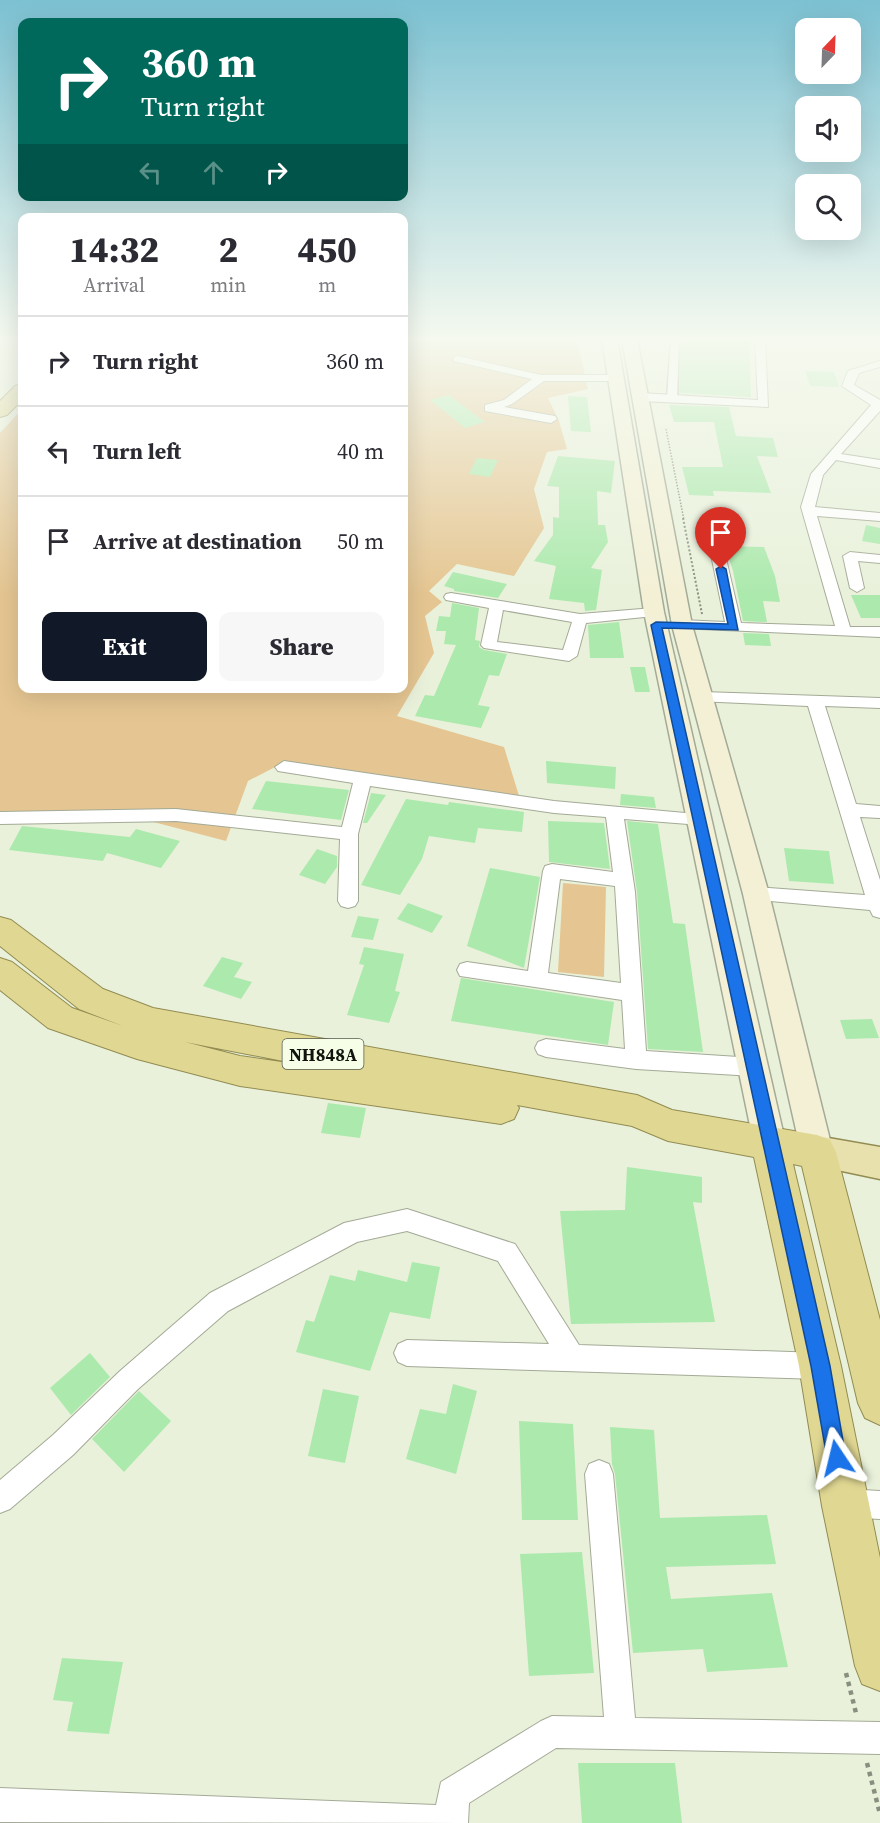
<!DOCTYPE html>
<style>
:root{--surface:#fff;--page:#f7f7f7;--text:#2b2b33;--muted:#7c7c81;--line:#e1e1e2;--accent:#111827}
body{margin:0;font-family:"Source Serif 4",serif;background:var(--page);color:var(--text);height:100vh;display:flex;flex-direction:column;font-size:22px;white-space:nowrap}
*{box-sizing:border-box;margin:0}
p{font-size:20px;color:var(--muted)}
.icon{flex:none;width:33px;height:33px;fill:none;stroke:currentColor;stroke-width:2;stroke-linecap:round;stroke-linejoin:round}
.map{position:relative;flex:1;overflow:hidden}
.side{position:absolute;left:18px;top:213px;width:390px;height:480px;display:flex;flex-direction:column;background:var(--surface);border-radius:12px;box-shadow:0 6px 24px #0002}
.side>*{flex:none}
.top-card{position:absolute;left:18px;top:18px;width:390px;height:183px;border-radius:12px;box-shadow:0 6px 24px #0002;background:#00695c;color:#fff;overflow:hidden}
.needle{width:39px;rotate:23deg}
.controls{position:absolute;left:795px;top:18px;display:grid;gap:12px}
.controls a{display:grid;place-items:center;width:66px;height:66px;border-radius:12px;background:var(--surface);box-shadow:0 6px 24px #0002;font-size:30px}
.pin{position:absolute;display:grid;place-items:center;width:51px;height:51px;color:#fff;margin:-62px -26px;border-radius:50% 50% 50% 0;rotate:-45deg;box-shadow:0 0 6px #0007}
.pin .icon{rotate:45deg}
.me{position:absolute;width:66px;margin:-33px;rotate:350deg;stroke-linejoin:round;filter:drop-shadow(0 0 4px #0008)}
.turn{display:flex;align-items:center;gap:21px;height:126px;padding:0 24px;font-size:27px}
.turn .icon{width:78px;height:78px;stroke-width:2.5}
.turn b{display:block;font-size:42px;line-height:51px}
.lanes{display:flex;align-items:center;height:57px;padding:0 24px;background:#0003;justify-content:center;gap:30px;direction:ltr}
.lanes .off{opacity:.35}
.eta{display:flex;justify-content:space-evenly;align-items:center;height:102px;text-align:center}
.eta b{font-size:36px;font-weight:800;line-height:42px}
.primary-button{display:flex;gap:12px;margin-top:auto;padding:12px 24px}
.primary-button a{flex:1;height:69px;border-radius:12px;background:var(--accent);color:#fff;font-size:24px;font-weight:800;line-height:69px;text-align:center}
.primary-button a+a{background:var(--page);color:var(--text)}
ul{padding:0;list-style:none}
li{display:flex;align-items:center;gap:18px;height:90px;padding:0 24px;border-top:2px solid var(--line)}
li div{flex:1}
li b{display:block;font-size:22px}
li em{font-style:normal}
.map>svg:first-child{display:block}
.green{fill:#e5c692}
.building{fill:#ace9ad}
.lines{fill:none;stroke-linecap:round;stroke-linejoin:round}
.pedestrian-casing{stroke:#a3aa96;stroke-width:3}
.minor-casing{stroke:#a3aa96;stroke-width:2}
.secondary-casing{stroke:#a3aa96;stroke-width:3}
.primary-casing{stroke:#928c52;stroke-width:3}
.trunk-casing{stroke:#928c52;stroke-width:2}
.path-far2{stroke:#898f7f;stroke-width:1.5;stroke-dasharray:1.5 1.5;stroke-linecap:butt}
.path-far1{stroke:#898f7f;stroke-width:2;stroke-dasharray:2 2;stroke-linecap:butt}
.path{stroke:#898f7f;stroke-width:4.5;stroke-dasharray:4.5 4.5;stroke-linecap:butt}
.pedestrian{fill:#fff;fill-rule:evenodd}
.minor{fill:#fff;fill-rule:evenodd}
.secondary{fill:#f3f0d6;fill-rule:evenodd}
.primary{fill:#e8e1ad;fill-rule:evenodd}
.trunk{fill:#e0d792;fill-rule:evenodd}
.route{fill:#1a73e8;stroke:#114b97;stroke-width:1.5}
.labels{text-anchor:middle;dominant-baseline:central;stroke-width:4.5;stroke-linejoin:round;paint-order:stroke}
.shield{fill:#f6fee8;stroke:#565a4f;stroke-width:1.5}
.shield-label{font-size:18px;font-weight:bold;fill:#11140d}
</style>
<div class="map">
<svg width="880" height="1823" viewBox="0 0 880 1823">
<rect width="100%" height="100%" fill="#e9f1db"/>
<!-- green -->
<path class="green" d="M 404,339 L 577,339 L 588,389 L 548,398 L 559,421 L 567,449 L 547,452 L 534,489 L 544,528 L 514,576 L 457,564 L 429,591 L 442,602 L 425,616 L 434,653 L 397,716 L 504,747 L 520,799 L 277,766 L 248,781 L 226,841 L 142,819 L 0,815 L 0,433 L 22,409 L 22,688 L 404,688 Z
M 563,883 L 606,887 L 604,977 L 558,972 Z"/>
<!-- building -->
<path class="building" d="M 681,339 L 749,339 L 751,397 L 679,393 Z
M 805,371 L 834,372 L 839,387 L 810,386 Z
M 449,395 L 485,422 L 465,428 L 430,400 Z
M 568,396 L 587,397 L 591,432 L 571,431 Z
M 669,405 L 729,407 L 736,436 L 773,438 L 778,457 L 757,456 L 771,493 L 713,491 L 714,496 L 689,495 L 682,467 L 723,467 L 714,422 L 674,422 Z
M 558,456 L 615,461 L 611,493 L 597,491 L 598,525 L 605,525 L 608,542 L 591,568 L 602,570 L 596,610 L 585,611 L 584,603 L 549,599 L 556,566 L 534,561 L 553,535 L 553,517 L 559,518 L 559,487 L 547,486 Z
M 477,458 L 498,460 L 490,477 L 469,474 Z
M 866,525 L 880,528 L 880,544 L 862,541 Z
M 722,546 L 764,547 L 775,576 L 780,602 L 763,601 L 767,622 L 743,621 L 733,571 L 726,549 Z
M 453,572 L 507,584 L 498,598 L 454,591 L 454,589 L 444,586 Z
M 851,595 L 880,595 L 880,618 L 861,618 Z
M 452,603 L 479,608 L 475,640 L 480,641 L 479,647 L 484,650 L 507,654 L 499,676 L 489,675 L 478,705 L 490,707 L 481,728 L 415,716 L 425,695 L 434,696 L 456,645 L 444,644 L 446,631 L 436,631 L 439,616 L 450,617 Z
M 619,622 L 624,658 L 590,658 L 588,625 Z
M 743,633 L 769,634 L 771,646 L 745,645 Z
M 630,667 L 645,667 L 650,692 L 635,692 Z
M 546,761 L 616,767 L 615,789 L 547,783 Z
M 266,781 L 349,790 L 341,820 L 252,809 Z
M 371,793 L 386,795 L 367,823 L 363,823 Z
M 621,794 L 654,797 L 656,808 L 620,805 Z
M 406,799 L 448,805 L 449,802 L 524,812 L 522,832 L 478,828 L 475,843 L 429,836 L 422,859 L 400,895 L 361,885 Z
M 548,821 L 604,823 L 610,869 L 549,862 Z
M 627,821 L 658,824 L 673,923 L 685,924 L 703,1052 L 648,1049 L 637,892 Z
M 22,826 L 130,837 L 136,829 L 180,841 L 161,868 L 107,853 L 103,861 L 9,850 Z
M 784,848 L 829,851 L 834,884 L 789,881 Z
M 317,849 L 337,856 L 337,867 L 325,884 L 299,875 Z
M 490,868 L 540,877 L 524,968 L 467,946 Z
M 408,903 L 443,916 L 432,933 L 397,919 Z
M 358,916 L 379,919 L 373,940 L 351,937 Z
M 364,947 L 404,954 L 395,991 L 400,992 L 389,1023 L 347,1015 L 364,965 L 359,964 Z
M 222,957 L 243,963 L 234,977 L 252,982 L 241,999 L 203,986 Z
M 461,978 L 614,1002 L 608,1045 L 451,1021 Z
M 872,1019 L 879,1038 L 846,1039 L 840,1020 Z
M 328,1103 L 366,1108 L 360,1138 L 321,1133 Z
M 627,1167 L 702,1177 L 702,1203 L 693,1202 L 715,1322 L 571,1324 L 560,1211 L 625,1210 Z
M 412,1262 L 440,1267 L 430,1319 L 390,1312 L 370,1371 L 296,1352 L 306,1320 L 314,1322 L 330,1275 L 355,1281 L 358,1270 L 407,1282 Z
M 90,1353 L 110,1377 L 71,1415 L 50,1388 Z
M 453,1384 L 477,1391 L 456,1474 L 406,1459 L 420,1409 L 446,1414 Z
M 323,1389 L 359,1396 L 345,1463 L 308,1456 Z
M 139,1391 L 171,1421 L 124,1472 L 92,1439 Z
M 519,1421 L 573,1424 L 578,1520 L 522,1520 Z
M 610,1427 L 654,1430 L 660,1518 L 767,1515 L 776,1564 L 666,1567 L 671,1599 L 772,1593 L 788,1667 L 707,1672 L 703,1649 L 633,1653 L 615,1474 L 612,1464 Z
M 582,1552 L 594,1673 L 529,1676 L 520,1554 Z
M 62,1658 L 123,1662 L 109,1734 L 67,1731 L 73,1702 L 53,1700 Z
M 578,1763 L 675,1763 L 682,1823 L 582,1823 Z"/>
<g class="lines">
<!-- pedestrian casing -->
<g class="pedestrian-casing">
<path id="pedestrian" d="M 671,339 L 679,339 L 677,399 L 672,402 L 667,399 Z"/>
</g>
<!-- minor casing -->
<g class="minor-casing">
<path id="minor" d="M 755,339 L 765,339 L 768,407 L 640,401 L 634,397 L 640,393 L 758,400 Z
M 874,339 L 880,339 L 880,343 Z
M 458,356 L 541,375 L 616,375 L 622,378 L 616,381 L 544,381 L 512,404 L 504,407 L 555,416 L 557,419 L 551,423 L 485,411 L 485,405 L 504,400 L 532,379 L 454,361 L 454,357 Z
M 880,361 L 880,367 L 859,373 L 854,385 L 880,400 L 880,411 L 841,454 L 880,460 L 880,468 L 836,460 L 823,475 L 815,507 L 880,513 L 880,521 L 817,516 L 850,627 L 880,627 L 880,637 L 677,628 L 674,625 L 682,620 L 725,622 L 710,550 L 717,546 L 724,550 L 741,623 L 835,626 L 801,507 L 811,474 L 871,405 L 842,386 L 848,371 Z
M 850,552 L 880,555 L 880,563 L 858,561 L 864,588 L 857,592 L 850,588 L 843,556 Z
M 451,593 L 580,614 L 654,608 L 661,612 L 654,616 L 586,623 L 577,656 L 569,661 L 484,648 L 481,645 L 489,608 L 446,600 L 444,597 L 446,594 ZM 503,610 L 572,622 L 563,650 L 497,642 Z
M 702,692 L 880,698 L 880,708 L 825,706 L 856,804 L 880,806 L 880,818 L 860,817 L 880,880 L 880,918 L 873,916 L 870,910 L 749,899 L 746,894 L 749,889 L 756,887 L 865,895 L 808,706 L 696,701 L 694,697 Z
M 284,761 L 554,801 L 707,815 L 710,819 L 707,823 L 701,825 L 624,819 L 635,892 L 646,1051 L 754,1058 L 762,1060 L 765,1067 L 762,1074 L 754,1076 L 636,1069 L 546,1057 L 538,1054 L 535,1048 L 538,1042 L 546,1039 L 625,1049 L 622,1000 L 460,976 L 457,970 L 460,964 L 467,962 L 528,971 L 543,871 L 545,866 L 552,864 L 613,872 L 606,817 L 554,813 L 370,786 L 358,834 L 358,901 L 355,906 L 348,908 L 341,906 L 338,901 L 340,839 L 176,821 L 0,824 L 0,812 L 176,809 L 342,827 L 353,783 L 278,771 L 275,767 ZM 560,879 L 615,886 L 621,983 L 548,973 Z
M 407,1209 L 515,1244 L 579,1345 L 820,1353 L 829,1357 L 833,1366 L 829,1375 L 820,1379 L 407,1366 L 398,1362 L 394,1353 L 398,1344 L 407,1340 L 549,1344 L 498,1261 L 407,1231 L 357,1242 L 228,1311 L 138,1389 L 73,1455 L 10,1509 L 0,1513 L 0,1480 L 53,1435 L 120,1371 L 210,1293 L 344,1223 Z
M 599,1460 L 609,1464 L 613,1474 L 635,1718 L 880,1722 L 880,1754 L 556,1748 L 469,1803 L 468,1823 L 0,1822 L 0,1788 L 436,1805 L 441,1782 L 541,1721 L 552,1716 L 604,1717 L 585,1474 L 589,1464 Z
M 845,1489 L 880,1491 L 880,1519 L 845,1517 L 835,1513 L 831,1503 L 835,1493 Z"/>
</g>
<!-- secondary casing -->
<g class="secondary-casing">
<path id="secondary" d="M 602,339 L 617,339 L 664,612 L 786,1145 L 781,1155 L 770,1159 L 759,1155 L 754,1145 L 644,612 Z
M 622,339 L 637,339 L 692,625 L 769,894 L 833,1152 L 828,1162 L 817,1166 L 806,1162 L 801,1152 L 743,894 L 672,625 Z"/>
</g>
<!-- primary casing -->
<g class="primary-casing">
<path id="primary" d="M 817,1136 L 880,1147 L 880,1179 L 804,1163 L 799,1152 L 804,1141 Z"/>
</g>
<!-- trunk casing -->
<g class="trunk-casing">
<path id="trunk" d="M 22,384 L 22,400 L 7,415 L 0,417 L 0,401 L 15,386 Z
M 0,917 L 11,920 L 103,989 L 153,1008 L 637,1095 L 672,1110 L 817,1135 L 830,1140 L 836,1152 L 880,1320 L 880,1425 L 865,1418 L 858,1403 L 802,1166 L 793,1164 L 841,1366 L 880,1558 L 880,1691 L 862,1684 L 855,1666 L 822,1506 L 799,1366 L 754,1157 L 668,1141 L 632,1126 L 517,1105 L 519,1108 L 514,1119 L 501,1124 L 240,1086 L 137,1059 L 48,1028 L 0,990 L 0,958 L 12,962 L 72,1008 L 123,1026 L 79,1009 L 0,946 ZM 185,1042 L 309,1066 L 240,1056 Z"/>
</g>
<!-- path-far2 -->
<path class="path-far2" d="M 666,429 L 684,520"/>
<!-- path-far1 -->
<path class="path-far1" d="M 683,518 L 702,614"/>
<!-- path -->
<path class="path" d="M 846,1673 L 856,1713
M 867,1763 L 880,1814"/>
<!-- pedestrian -->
<use href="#pedestrian" class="pedestrian"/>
<!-- minor -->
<use href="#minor" class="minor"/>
<!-- secondary -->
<use href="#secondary" class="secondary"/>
<!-- primary -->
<use href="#primary" class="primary"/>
<!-- trunk -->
<use href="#trunk" class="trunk"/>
</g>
<!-- sky -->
<linearGradient id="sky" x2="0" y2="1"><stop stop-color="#7cc1d2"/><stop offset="0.57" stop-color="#f5f9ef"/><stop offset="1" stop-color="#f5f9ef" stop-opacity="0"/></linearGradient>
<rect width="880" height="594" fill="url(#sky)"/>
<!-- route -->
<path class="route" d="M 721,566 L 726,569 L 738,630 L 662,628 L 830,1366 L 846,1458 L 844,1465 L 837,1467 L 830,1465 L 827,1458 L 811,1366 L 651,625 L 656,622 L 728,624 L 716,569 Z"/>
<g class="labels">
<!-- shield labels -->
<rect class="shield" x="282.5" y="1039" width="81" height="30" rx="4.5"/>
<g class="shield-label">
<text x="323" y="1054">NH848A</text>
</g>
</g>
</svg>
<div class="controls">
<a><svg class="needle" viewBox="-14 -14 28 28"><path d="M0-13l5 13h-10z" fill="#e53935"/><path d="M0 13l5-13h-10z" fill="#7c7c81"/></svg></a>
<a><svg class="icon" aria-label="sound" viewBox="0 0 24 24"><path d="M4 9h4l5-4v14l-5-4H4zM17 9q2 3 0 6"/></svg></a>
<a><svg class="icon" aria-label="search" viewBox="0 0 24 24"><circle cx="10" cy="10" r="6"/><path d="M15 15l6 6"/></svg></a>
</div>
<div class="pin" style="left:721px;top:569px;background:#d93025"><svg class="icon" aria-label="arrive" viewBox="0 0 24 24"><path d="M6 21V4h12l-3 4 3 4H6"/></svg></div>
<svg class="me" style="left:837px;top:1458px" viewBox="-20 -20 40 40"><path d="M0-17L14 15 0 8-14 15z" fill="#1a73e8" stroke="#fff" stroke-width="4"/></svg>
<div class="top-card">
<div class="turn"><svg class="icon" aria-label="right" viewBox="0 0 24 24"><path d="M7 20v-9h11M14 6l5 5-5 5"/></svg><div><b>360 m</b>Turn right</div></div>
<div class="lanes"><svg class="icon off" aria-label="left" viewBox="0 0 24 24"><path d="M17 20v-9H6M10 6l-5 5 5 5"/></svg><svg class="icon off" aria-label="ahead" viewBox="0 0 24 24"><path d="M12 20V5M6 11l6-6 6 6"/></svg><svg class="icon" aria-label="right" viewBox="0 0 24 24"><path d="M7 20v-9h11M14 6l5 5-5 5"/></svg></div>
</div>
<section class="side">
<div class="eta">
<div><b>14:32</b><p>Arrival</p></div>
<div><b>2</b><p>min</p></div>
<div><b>450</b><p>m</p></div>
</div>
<ul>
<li><svg class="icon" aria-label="right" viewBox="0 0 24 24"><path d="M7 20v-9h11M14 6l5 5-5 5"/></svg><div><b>Turn right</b></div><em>360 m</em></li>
<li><svg class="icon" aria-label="left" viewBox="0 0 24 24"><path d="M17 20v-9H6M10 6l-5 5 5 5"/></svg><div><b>Turn left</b></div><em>40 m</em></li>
<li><svg class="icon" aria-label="arrive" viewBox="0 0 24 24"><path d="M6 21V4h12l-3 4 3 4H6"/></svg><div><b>Arrive at destination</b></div><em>50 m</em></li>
</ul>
<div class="primary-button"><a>Exit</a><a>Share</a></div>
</section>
</div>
